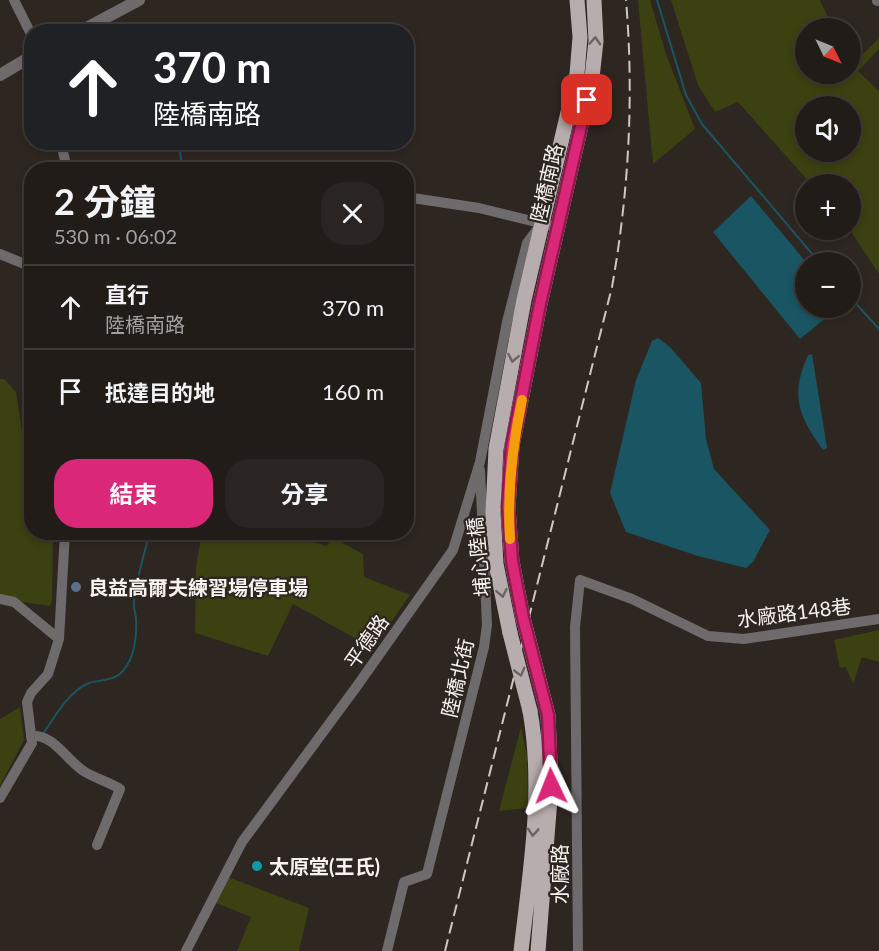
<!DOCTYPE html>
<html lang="zh-TW">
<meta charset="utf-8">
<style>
:root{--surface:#221c19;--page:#2a2522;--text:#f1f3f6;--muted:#a2a1a2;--line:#3f3a38;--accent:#db2777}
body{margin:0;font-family:Lato,"Noto Sans TC",sans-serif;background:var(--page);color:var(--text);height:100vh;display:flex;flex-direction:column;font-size:22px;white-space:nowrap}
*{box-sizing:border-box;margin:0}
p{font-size:20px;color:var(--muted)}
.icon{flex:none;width:33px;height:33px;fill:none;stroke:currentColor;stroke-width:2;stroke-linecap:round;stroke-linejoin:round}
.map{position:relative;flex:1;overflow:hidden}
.panel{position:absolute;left:24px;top:162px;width:390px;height:378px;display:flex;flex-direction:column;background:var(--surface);border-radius:24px;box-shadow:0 3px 9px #0003,0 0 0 2px var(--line)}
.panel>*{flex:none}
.hud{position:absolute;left:24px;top:24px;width:390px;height:126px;border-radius:24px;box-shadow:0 3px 9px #0003,0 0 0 2px var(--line);background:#202124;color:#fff;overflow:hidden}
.needle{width:39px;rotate:133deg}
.fabs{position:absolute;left:795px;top:18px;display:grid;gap:12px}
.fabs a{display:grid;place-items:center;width:66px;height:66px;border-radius:50%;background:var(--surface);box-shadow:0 3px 9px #0003,0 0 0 2px var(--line);font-size:30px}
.pin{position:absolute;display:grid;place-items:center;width:51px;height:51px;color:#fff;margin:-26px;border-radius:12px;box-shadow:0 3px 9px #0006}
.me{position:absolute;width:66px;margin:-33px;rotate:358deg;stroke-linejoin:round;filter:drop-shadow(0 0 4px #0008)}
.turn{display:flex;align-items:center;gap:21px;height:126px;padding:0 30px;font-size:27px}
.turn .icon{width:78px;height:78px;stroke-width:2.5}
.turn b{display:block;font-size:42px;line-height:51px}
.round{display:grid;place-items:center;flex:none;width:63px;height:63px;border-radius:24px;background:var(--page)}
.overview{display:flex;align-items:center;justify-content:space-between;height:102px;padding:0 30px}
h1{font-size:36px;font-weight:700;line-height:45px}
.button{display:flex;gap:12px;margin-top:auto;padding:12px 30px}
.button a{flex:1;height:69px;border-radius:24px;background:var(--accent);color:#fff;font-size:24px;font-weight:700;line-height:69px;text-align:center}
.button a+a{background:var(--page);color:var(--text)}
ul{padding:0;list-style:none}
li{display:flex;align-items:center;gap:18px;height:84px;padding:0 30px;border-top:2px solid var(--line)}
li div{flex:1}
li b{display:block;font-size:22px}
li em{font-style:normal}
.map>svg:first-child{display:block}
.green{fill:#3b4110;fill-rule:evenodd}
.water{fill:#195563}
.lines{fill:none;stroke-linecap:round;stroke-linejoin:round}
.stream{stroke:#195563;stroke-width:2}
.minor{stroke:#6f6a6b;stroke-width:10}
.tertiary{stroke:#6f6a6b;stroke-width:12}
.primary{stroke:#b7acae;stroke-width:15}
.rail{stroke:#cdc8c4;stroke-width:2;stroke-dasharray:12 6;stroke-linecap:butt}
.primary-bridge{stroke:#b7acae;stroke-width:15}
.oneway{stroke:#6c6260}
.route-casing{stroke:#8e194d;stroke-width:15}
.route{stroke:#db2777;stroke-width:10}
.slow{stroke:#f59e0b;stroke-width:10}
.service-dot{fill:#5c6f8a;stroke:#2e2621;stroke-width:2}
.culture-dot{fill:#0f9aa8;stroke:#2e2621;stroke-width:2}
.labels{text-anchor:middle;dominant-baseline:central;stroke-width:4.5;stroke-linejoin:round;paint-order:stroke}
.street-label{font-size:20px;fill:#f8f3f0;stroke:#2e2621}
.poi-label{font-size:20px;font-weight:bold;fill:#f8f3f0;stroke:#2e2621;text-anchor:start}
</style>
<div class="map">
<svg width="879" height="951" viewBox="0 0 879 951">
<rect width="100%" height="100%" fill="#2e2621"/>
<!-- green -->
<path class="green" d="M 638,0 L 650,0 L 666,54 L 695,129 L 653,164 Z
M 671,0 L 820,0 L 833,28 L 806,28 L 806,74 L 850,74 L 851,66 L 879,38 L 879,49 L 858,71 L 879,91 L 879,274 L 850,230 L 850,184 L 811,184 L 738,102 L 715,112 L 698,85 ZM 806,106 L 850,106 L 850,152 L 806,152 Z
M 0,379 L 4,379 L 16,392 L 31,490 L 32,532 L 53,533 L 52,601 L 50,606 L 22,602 L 0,595 Z
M 202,533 L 290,533 L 300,538 L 327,546 L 332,537 L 363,554 L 364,577 L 410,595 L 373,648 L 293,604 L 268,656 L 195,633 L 196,567 Z
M 879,630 L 879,662 L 862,657 L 853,684 L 846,667 L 840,668 L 834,640 Z
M 20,707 L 24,740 L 0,786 L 0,719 Z
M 521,727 L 527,755 L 528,808 L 499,811 Z
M 228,877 L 309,908 L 299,951 L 237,951 L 251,917 L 216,903 Z"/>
<!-- water -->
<path class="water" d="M 751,196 L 806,262 L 806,308 L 838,308 L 800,339 L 713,232 Z
M 658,338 L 670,347 L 701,383 L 706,439 L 714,469 L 770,530 L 753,562 L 746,568 L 698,556 L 626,532 L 610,493 L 636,380 L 652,341 Z
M 812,354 L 827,448 L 823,450 C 798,415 790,396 808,355 Z"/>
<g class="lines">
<!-- stream -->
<path class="stream" d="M 657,0 L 686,95 L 702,124 L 819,262
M 179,142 L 182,170
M 850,297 L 879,329
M 43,734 C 55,716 69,691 89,683 C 99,680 111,681 120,674 C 135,660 137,637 136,618 C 135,612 133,606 134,600 C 137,577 144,554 150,532"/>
<!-- minor -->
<path class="minor" d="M 14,0 L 32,36
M 877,1 L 877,0
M 61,142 L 67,170
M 406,197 L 479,208 L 548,225
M 0,254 L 32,267
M 0,599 L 14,602 L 59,639
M 31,736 C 53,733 68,762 85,772 C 97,779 109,782 120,789 L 97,845
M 0,798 L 32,743 L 27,702 L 31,693 L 48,674 L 59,639 L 65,532
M 186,951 L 242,842 L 357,686 L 453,550 L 480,462 L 507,322 L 527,243 L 539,227
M 387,951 L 404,882 L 427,874 L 484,647 L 487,625 L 480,470
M 578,951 L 575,627 L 580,580 L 632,599 L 708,636 L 744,639 L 879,619"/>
<!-- tertiary -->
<path class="tertiary" d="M 79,32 L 139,0
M 0,75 L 32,56"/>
<!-- primary -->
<path class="primary" d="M 523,618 L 512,561 L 508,508 L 512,446 L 540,304 L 592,78 L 596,41 L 594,0
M 510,633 L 496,564 L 493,512 L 496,449 L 524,300 L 577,74 L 580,37 L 577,0
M 537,672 L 548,715 L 551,786 L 538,951
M 521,951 C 530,872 544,791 530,711"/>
<!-- rail -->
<path class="rail" d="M 445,951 L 612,287 C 629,191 634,96 626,0"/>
<!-- primary-bridge -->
<path class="primary-bridge" d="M 523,618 L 537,672
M 510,633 L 530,711"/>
</g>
<!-- one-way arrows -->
<defs><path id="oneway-chevron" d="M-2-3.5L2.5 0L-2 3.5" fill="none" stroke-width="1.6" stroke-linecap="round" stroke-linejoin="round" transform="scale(1.5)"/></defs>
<g class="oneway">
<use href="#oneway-chevron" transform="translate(595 41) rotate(-87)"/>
<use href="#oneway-chevron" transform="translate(513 358) rotate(101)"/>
<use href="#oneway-chevron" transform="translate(502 593) rotate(79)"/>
<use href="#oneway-chevron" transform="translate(520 672) rotate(75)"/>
<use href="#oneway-chevron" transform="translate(533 832) rotate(94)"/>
</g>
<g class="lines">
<!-- route casing -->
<g class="route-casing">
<path id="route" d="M 551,786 L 548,715 L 523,618 L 512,561 L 508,507 L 512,446 L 540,304 L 587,100"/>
</g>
<!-- route -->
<use href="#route" class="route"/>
<!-- slow -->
<path class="slow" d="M 510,539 C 507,491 512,447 522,400"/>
</g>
<!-- markers -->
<circle class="service-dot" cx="76" cy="587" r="6"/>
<circle class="culture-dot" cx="257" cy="866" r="6"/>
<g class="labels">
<!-- street labels -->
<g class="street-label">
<text transform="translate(546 183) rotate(-77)">陸橋南路</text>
<text transform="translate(478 557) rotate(-96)">埔心陸橋</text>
<text transform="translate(794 612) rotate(-7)">水廠路148巷</text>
<text transform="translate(366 641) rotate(-55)">平德路</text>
<text transform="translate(457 678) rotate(-77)">陸橋北街</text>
<text transform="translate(559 874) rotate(-90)">水廠路</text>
</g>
<!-- poi labels -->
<g class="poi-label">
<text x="88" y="587">良益高爾夫練習場停車場</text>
<text x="269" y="866">太原堂(王氏)</text>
</g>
</g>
</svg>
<div class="fabs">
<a><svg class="needle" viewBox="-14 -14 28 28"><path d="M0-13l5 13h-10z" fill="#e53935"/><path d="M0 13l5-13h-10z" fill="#a2a1a2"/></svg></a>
<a><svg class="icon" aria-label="sound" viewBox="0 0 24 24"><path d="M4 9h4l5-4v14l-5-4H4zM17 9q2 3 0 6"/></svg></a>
<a>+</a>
<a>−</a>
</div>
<div class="pin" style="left:587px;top:100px;background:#d93025"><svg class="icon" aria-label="arrive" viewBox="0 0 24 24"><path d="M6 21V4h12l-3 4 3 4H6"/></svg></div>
<svg class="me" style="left:551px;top:786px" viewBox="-20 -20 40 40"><path d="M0-17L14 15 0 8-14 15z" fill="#db2777" stroke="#fff" stroke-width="4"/></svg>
<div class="hud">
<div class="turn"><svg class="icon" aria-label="ahead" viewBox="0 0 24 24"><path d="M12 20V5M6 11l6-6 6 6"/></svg><div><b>370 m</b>陸橋南路</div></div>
</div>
<section class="panel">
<div class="overview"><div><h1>2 分鐘</h1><p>530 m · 06:02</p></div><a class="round"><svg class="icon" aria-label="close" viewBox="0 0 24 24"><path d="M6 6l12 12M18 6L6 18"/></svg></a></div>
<ul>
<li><svg class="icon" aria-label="ahead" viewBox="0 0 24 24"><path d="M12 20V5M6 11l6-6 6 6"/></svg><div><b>直行</b><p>陸橋南路</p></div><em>370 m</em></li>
<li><svg class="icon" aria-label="arrive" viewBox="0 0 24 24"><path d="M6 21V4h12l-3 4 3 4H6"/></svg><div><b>抵達目的地</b></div><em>160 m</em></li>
</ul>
<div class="button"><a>結束</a><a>分享</a></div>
</section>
</div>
